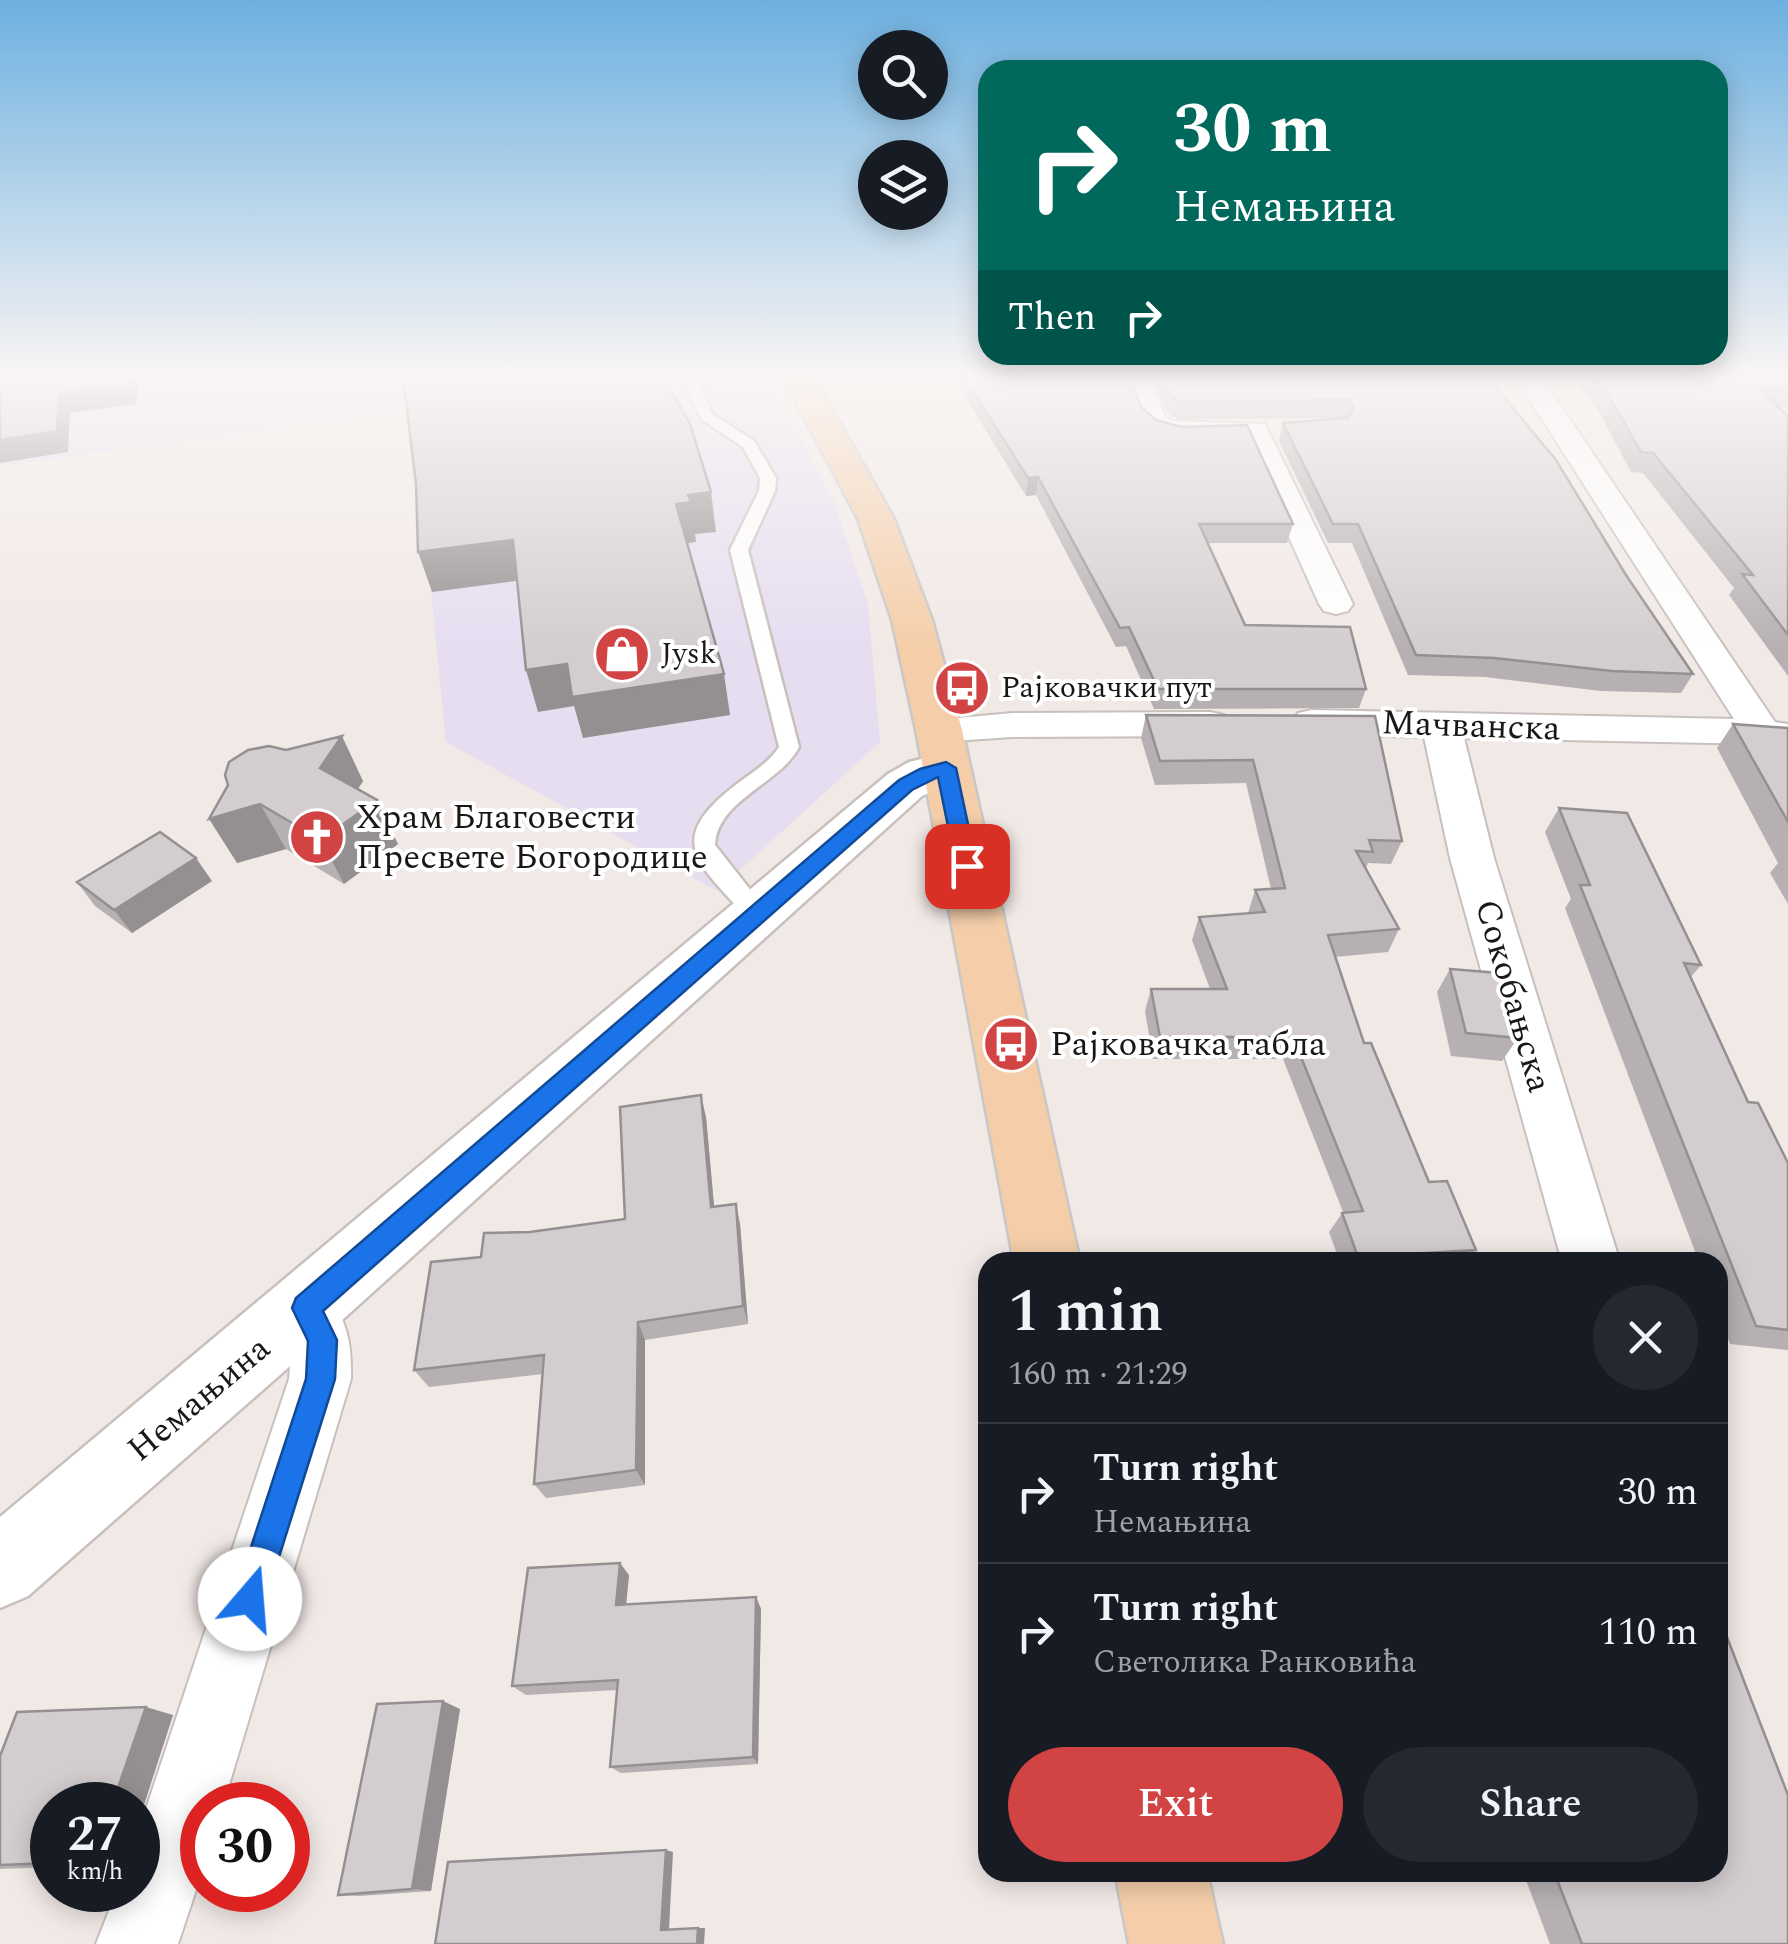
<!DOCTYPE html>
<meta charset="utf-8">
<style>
:root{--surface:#171b24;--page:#242831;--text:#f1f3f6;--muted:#9ea1a6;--line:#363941;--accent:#d24343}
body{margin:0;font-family:Spectral,serif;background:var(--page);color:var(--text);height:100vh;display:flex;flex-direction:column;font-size:38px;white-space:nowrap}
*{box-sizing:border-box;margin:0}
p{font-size:32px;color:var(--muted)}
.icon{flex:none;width:55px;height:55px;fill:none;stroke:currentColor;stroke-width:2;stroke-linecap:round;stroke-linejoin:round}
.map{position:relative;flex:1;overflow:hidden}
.side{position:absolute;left:978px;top:1252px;width:750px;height:630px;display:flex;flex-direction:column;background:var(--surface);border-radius:30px;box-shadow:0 5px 25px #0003}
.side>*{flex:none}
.top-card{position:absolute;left:978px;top:60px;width:750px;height:305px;border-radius:30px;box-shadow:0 5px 25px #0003;background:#00695c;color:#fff;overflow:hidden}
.buttons{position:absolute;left:858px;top:30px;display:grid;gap:20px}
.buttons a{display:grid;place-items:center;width:90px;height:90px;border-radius:50%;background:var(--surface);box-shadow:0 5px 25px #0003;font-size:50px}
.speed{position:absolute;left:30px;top:1782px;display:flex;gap:20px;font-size:50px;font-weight:700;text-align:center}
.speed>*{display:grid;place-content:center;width:130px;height:130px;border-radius:50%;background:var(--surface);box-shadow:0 5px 25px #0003;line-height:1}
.speed small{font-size:25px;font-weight:400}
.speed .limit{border:15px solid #d22;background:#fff;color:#111}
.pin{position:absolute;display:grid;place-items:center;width:85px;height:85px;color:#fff;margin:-42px;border-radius:20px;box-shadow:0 5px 15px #0006}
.me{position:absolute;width:110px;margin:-55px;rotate:18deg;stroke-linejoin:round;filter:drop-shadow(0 0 8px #0008)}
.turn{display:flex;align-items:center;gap:35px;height:210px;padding:0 30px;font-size:45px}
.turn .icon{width:130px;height:130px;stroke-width:2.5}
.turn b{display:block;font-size:70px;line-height:85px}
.then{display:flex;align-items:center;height:95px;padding:0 30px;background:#0003;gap:20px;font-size:38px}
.round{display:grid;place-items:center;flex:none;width:105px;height:105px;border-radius:52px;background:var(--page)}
.headline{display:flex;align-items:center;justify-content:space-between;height:170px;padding:0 30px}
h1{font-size:60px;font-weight:600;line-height:75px}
.cta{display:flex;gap:20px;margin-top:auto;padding:20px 30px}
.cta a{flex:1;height:115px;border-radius:60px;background:var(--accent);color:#fff;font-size:40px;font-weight:600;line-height:115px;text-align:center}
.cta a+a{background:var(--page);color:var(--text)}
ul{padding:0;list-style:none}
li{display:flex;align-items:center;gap:30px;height:140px;padding:0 30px;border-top:2px solid var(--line)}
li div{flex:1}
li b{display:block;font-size:38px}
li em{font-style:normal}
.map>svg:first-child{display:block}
.commercial{fill:#e6ddf1}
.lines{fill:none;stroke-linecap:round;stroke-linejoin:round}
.lane-casing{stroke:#c7c0bd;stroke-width:5}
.street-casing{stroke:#c7c0bd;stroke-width:4}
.secondary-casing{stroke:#c7c0bd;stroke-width:5}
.primary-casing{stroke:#c8c8c7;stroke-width:5}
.lane{fill:#fff;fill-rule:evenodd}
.street{fill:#fff;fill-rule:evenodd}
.secondary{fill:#fff;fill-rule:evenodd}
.primary{fill:#f5cea9;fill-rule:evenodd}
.wall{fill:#b6b0b2}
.shaded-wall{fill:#949091}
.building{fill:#d4cdcf;stroke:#949091;stroke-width:2.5}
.route{fill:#1a73e8;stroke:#114b97;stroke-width:2.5}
.labels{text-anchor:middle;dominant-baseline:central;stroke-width:8;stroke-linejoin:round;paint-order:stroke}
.far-poi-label{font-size:30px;fill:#1a1817;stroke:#fff;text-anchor:start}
.street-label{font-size:35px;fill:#1a1817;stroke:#fff}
.poi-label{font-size:35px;fill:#1a1817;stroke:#fff;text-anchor:start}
</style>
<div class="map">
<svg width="1788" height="1944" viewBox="0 0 1788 1944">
<rect width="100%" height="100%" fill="#f1e9e6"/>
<!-- commercial -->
<path class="commercial" d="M 0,377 L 767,377 L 833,499 L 868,604 L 880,742 L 717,891 L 446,742 L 413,408 L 0,466 Z"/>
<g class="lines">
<!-- lane casing -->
<g class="lane-casing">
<path id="lane" d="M 683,377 L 697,377 L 712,414 L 754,441 L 776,478 L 775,491 L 748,550 L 799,747 C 780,784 717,800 715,845 L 770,915 L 758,924 L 750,921 C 700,864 661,842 737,784 C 752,772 769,763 779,747 L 730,550 L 759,491 L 760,478 L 743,447 L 701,419 Z"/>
</g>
<!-- street casing -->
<g class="street-casing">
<path id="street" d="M 1122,377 L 1148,377 L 1165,416 L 1172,421 L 1265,424 L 1353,604 L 1348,611 L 1336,614 L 1324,611 L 1319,604 L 1245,439 C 1217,441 1167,450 1145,427 C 1132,415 1128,393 1122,377 Z
M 1515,377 L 1541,377 L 1775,722 L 1788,724 L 1788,748 L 1762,744 L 1464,738 L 1494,858 L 1620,1262 L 1562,1262 L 1450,858 L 1424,737 L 1312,734 L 1298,731 L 1293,722 L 1298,713 L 1312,710 L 1734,719 Z
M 1210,712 L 1224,715 L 1229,724 L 1224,733 L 1210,736 L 1012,737 L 939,742 L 925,739 L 919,730 L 925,721 L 1012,713 Z
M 306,1280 L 327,1288 C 346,1324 352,1338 351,1379 L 223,1805 L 202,1805 L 202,1872 L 178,1944 L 96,1944 L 117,1890 L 138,1890 L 138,1833 L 289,1379 L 292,1342 L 276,1308 L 285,1288 Z"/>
</g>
<!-- secondary casing -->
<g class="secondary-casing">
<path id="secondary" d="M 946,753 L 963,757 L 969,768 L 963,779 L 922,796 L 330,1331 L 28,1596 L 0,1608 L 0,1517 L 888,774 L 909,762 Z"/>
</g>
<!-- primary casing -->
<g class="primary-casing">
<path id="primary" d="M 783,377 L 814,377 L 894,519 L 932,620 L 962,730 L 1080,1262 L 1014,1262 L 916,730 L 892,620 L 858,519 Z
M 1115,1872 L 1207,1872 L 1223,1944 L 1129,1944 Z"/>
</g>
<!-- lane -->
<use href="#lane" class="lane"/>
<!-- street -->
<use href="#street" class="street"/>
<!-- secondary -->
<use href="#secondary" class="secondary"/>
<!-- primary -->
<use href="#primary" class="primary"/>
</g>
<!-- wall -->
<path class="wall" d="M 953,377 L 1129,377 L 1141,407 L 1293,524 L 1287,543 L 1208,543 L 1245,625 L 1366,689 L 1359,708 L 1154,709 L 1126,646 L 1116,647 L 1036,495 L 1026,496 Z
M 1150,377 L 1487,377 L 1693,674 L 1681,693 L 1601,691 L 1485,677 L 1408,675 L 1352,543 L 1328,543 L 1279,441 L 1283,423 L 1345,418 L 1178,419 L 1168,413 Z
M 1572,377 L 1788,377 L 1788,407 L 1779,407 L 1788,416 L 1788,676 L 1729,595 L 1734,588 L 1643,473 L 1631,472 L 1598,410 Z
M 1146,715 L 1375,716 L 1402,841 L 1391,864 L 1368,863 L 1366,868 L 1399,929 L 1388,952 L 1335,957 L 1364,1043 L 1429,1182 L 1476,1250 L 1465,1262 L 1340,1262 L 1329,1232 L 1343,1212 L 1283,1059 L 1153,1059 L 1145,1011 L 1151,989 L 1210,989 L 1192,940 L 1199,917 L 1248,913 L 1255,890 L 1271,889 L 1246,783 L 1155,785 L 1141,738 Z
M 1733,724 L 1788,728 L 1788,904 L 1770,873 L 1778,863 L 1717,748 Z
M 363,781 L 358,789 L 398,844 L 344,884 L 286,849 L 237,863 L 228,785 Z
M 1559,808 L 1701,965 L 1691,977 L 1748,1102 L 1788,1163 L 1788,1350 L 1730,1344 L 1718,1311 L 1718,1262 L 1699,1262 L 1565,908 L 1571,899 L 1545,832 Z
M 212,881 L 132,933 L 95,906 L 77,882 Z
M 1450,969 L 1518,1038 L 1502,1061 L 1451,1056 L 1437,992 Z
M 706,1117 L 714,1207 L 740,1224 L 748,1324 L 645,1340 L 645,1485 L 546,1498 L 534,1484 L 543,1374 L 429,1387 L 414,1370 L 481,1257 L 530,1232 L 625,1219 Z
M 629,1575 L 626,1604 L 756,1597 L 761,1609 L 758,1764 L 621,1773 L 610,1767 L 617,1690 L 526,1695 L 512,1686 Z
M 460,1709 L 431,1891 L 360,1896 L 338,1895 Z
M 173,1715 L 138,1823 L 138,1805 L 52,1805 L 52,1867 L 0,1869 L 0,1756 Z
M 1523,1872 L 1718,1872 L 1788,1944 L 1550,1944 Z"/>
<!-- shaded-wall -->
<path class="shaded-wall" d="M 127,377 L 140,377 L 136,404 L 70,413 L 68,452 L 0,463 L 0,440 L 59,393 Z
M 1038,477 L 1036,495 L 1026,496 L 1028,478 Z
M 711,492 L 716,532 L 695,534 L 696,542 L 682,544 L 676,504 L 688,495 Z
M 513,540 L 524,580 L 432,592 L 418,552 Z
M 567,664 L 724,674 L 730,715 L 583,738 L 574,706 L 538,712 L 526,670 Z
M 342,736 L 363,781 L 342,813 L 320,768 Z
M 377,800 L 398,844 L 344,884 L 321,840 Z
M 260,804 L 286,849 L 237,863 L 209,819 Z
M 196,858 L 212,881 L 132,933 L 114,910 Z
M 701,1095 L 706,1117 L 716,1227 L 711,1207 Z
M 736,1204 L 740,1224 L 748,1324 L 743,1306 Z
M 638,1322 L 645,1340 L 645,1485 L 636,1470 Z
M 620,1563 L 629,1575 L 625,1616 L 616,1605 Z
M 756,1597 L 761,1609 L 758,1764 L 753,1757 Z
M 443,1701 L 460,1709 L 431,1891 L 412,1889 Z
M 146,1707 L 173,1715 L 138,1823 L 138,1805 L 112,1805 Z
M 666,1850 L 673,1852 L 669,1930 L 661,1930 Z
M 698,1928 L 705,1928 L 704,1944 L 697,1944 Z"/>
<!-- building -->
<path class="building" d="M 0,377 L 127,377 L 126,384 L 59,393 L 57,431 L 0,440 Z
M 403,377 L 663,377 L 690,424 L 711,492 L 688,495 L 691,502 L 676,504 L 724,674 L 572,697 L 567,664 L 526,670 L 513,540 L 418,552 L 416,484 Z
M 964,377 L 1129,377 L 1141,407 L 1156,420 L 1182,427 L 1247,425 L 1293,524 L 1199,524 L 1245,625 L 1350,627 L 1366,689 L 1158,689 L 1129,627 L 1120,628 L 1038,477 L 1028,478 Z
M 1162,377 L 1487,377 L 1556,460 L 1626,575 L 1693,674 L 1612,671 L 1494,658 L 1416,655 L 1358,524 L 1333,524 L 1283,423 L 1348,418 L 1354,410 L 1350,400 L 1181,402 L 1171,396 Z
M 1595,377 L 1788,377 L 1788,388 L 1759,388 L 1788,416 L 1788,635 L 1742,574 L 1753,575 L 1653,453 L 1641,452 L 1606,391 Z
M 1146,715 L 1375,716 L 1402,841 L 1369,840 L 1373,852 L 1356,851 L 1399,929 L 1328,935 L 1364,1043 L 1371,1043 L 1429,1182 L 1447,1181 L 1476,1250 L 1358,1257 L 1342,1213 L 1363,1211 L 1293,1037 L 1160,1037 L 1151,989 L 1227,989 L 1199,917 L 1265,912 L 1255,890 L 1285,888 L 1253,760 L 1160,761 Z
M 1733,724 L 1788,728 L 1788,822 Z
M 342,736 L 320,768 L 377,800 L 321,840 L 260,804 L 209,819 L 228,785 L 225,775 L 229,762 L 248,750 L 269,746 L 286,750 Z
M 1559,808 L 1627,813 L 1701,965 L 1684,963 L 1748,1102 L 1758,1103 L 1788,1163 L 1788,1330 L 1756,1326 L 1580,885 L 1590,885 Z
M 160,832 L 196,858 L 114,910 L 77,882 Z
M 1450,969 L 1499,973 L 1518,1038 L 1466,1033 Z
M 701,1095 L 711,1207 L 736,1204 L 743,1306 L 638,1322 L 636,1470 L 534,1484 L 544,1355 L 414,1370 L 431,1262 L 481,1257 L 484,1233 L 530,1232 L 625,1219 L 620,1107 Z
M 620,1563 L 616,1605 L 756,1597 L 753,1757 L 610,1767 L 618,1680 L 512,1686 L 528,1568 Z
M 1718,1614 L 1788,1795 L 1788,1944 L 1582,1944 L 1554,1872 L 1718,1872 Z
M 443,1701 L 412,1889 L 338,1895 L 377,1704 Z
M 146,1707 L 112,1805 L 52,1805 L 52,1863 L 0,1865 L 0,1756 L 17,1712 Z
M 666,1850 L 661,1930 L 698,1928 L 697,1944 L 435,1944 L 448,1862 Z"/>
<!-- sky -->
<linearGradient id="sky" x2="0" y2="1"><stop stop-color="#6db0e0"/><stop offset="0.58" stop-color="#f9f5f4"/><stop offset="1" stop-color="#f9f5f4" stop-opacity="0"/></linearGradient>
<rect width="1788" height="649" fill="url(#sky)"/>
<!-- route -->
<path class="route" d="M 946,762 L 956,768 L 977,866 L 974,871 L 967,873 L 956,866 L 938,777 L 912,790 L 323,1311 L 337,1340 L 335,1379 L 262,1611 L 250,1616 L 239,1611 L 234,1599 L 306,1379 L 308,1341 L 292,1308 L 296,1298 L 899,780 L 920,769 Z"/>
<!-- icons -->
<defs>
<g id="shop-disc" transform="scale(2.875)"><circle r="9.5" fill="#d24343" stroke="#fff"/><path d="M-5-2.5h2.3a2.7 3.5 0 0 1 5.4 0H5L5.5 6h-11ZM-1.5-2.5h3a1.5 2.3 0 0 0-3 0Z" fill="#fff"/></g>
<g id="bus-disc" transform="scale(2.875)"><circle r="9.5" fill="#d24343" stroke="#fff"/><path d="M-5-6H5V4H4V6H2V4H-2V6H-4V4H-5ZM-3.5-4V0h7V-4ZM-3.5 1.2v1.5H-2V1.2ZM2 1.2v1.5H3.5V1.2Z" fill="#fff"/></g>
<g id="church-disc" transform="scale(2.875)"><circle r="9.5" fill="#d24343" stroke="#fff"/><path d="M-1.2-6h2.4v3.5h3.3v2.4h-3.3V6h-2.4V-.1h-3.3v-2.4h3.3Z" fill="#fff"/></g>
</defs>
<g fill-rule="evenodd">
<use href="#shop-disc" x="622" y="654"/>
<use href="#bus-disc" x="962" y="688"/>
<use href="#church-disc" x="317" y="837"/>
<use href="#bus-disc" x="1011" y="1044"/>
</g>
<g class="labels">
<!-- far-poi labels -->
<g class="far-poi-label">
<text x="661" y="654">Jysk</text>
<text x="1001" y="688">Рајковачки пут</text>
</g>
<!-- street labels -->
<g class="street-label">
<text transform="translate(1471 726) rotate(2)">Мачванска</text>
<text transform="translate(1513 996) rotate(74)">Сокобањска</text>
<text transform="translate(199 1399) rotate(-40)">Немањина</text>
</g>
<!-- poi labels -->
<g class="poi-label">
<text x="356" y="817">Храм Благовести<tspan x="356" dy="40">Пресвете Богородице</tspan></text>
<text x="1050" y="1044">Рајковачка табла</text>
</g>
</g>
</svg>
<div class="buttons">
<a><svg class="icon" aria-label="search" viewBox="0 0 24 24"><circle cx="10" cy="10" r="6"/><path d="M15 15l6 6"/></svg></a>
<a><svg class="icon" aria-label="layers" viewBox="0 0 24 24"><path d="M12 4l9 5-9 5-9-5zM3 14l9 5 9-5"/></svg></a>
</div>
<div class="speed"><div>27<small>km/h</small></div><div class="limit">30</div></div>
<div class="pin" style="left:967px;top:866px;background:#d93025"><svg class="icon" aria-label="arrive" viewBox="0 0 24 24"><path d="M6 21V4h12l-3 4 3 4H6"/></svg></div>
<svg class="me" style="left:250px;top:1599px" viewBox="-20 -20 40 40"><circle r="19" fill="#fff"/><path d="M0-13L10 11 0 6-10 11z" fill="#1a73e8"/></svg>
<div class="top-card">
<div class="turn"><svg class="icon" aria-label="right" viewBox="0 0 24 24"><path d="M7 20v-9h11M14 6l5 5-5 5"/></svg><div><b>30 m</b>Немањина</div></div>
<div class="then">Then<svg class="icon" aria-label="right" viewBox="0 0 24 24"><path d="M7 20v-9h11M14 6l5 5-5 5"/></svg></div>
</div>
<section class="side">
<div class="headline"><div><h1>1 min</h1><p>160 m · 21:29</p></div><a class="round"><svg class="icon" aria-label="close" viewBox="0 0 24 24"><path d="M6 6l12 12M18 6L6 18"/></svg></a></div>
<ul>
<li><svg class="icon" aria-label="right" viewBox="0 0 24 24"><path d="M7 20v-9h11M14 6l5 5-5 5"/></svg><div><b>Turn right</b><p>Немањина</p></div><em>30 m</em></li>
<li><svg class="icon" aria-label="right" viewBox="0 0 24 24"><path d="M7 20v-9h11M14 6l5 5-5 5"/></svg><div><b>Turn right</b><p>Светолика Ранковића</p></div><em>110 m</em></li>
</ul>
<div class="cta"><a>Exit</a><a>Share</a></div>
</section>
</div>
